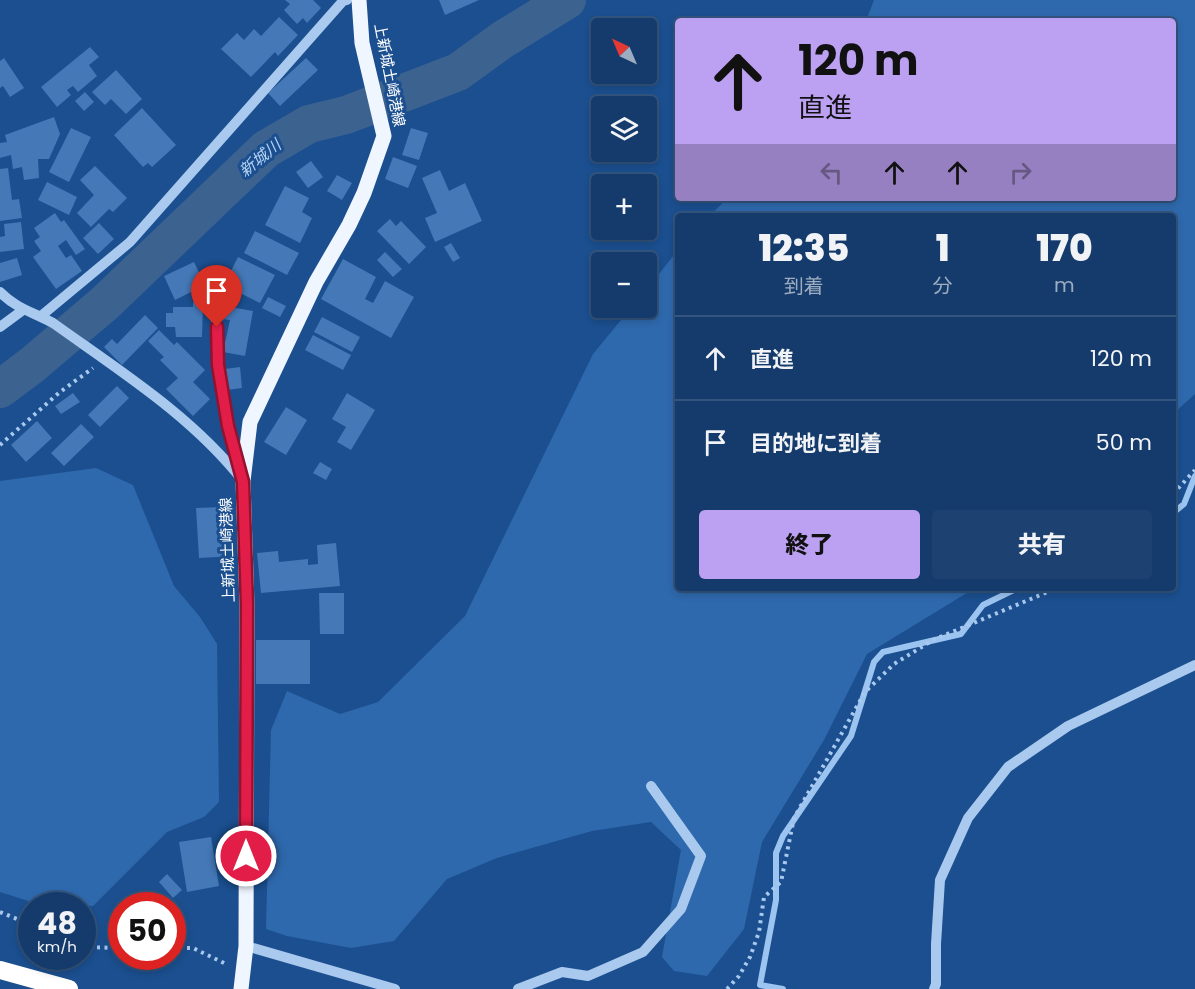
<!DOCTYPE html>
<html lang="ja">
<meta charset="utf-8">
<style>
:root{--surface:#143b6b;--page:#1d4271;--text:#f1f3f6;--muted:#9dadc1;--line:#33557e;--accent:#bca0f2}
body{margin:0;font-family:Poppins,"Noto Sans JP",sans-serif;background:var(--page);color:var(--text);height:100vh;display:flex;flex-direction:column;font-size:22px;white-space:nowrap}
*{box-sizing:border-box;margin:0}
p{font-size:20px;color:var(--muted)}
.icon{flex:none;width:33px;height:33px;fill:none;stroke:currentColor;stroke-width:2;stroke-linecap:round;stroke-linejoin:round}
.map{position:relative;flex:1;overflow:hidden}
.drawer{position:absolute;left:675px;top:213px;width:501px;height:378px;display:flex;flex-direction:column;background:var(--surface);border-radius:6px;box-shadow:0 3px 9px #0003,0 0 0 2px var(--line)}
.drawer>*{flex:none}
.top-card{position:absolute;left:675px;top:18px;width:501px;height:183px;border-radius:6px;box-shadow:0 3px 9px #0003,0 0 0 2px var(--line);background:#bca0f2;color:#111;overflow:hidden}
.needle{width:39px;rotate:316deg}
.tools{position:absolute;left:591px;top:18px;display:grid;gap:12px}
.tools a{display:grid;place-items:center;width:66px;height:66px;border-radius:6px;background:var(--surface);box-shadow:0 3px 9px #0003,0 0 0 2px var(--line);font-size:30px}
.speed{position:absolute;left:18px;top:892px;display:flex;gap:12px;font-size:30px;font-weight:700;text-align:center}
.speed>*{display:grid;place-content:center;width:78px;height:78px;border-radius:50%;background:var(--surface);box-shadow:0 3px 9px #0003,0 0 0 2px var(--line);line-height:1}
.speed small{font-size:15px;font-weight:400}
.speed .limit{border:9px solid #d22;background:#fff;color:#111}
.pin{position:absolute;display:grid;place-items:center;width:51px;height:51px;color:#fff;margin:-62px -26px;border-radius:50% 50% 50% 0;rotate:-45deg;box-shadow:0 0 6px #0007}
.pin .icon{rotate:45deg}
.me{position:absolute;width:66px;margin:-33px;rotate:0deg;stroke-linejoin:round;filter:drop-shadow(0 0 4px #0008)}
.turn{display:flex;align-items:center;gap:21px;height:126px;padding:0 24px;font-size:27px}
.turn .icon{width:78px;height:78px;stroke-width:2.5}
.turn b{display:block;font-size:42px;line-height:51px}
.lanes{display:flex;align-items:center;height:57px;padding:0 24px;background:#0003;justify-content:center;gap:30px;direction:ltr}
.lanes .off{opacity:.35}
.eta{display:flex;justify-content:space-evenly;align-items:center;height:102px;text-align:center}
.eta b{font-size:36px;font-weight:800;line-height:42px}
.button{display:flex;gap:12px;margin-top:auto;padding:12px 24px}
.button a{flex:1;height:69px;border-radius:6px;background:var(--accent);color:#111;font-size:24px;font-weight:800;line-height:69px;text-align:center}
.button a+a{background:var(--page);color:var(--text)}
ul{padding:0;list-style:none}
li{display:flex;align-items:center;gap:18px;height:84px;padding:0 24px;border-top:2px solid var(--line)}
li div{flex:1}
li b{display:block;font-size:22px}
li em{font-style:normal}
.map>svg:first-child{display:block}
.green{fill:#2e69ad}
.lines{fill:none;stroke-linecap:round;stroke-linejoin:round}
.stream{stroke:#9cc4f0;stroke-width:6}
.river{stroke:#3c6290;stroke-width:38}
.building{fill:#4478b7}
.path{stroke:#a9c9ee;stroke-width:4;stroke-dasharray:3 4.5;stroke-linecap:butt}
.minor{stroke:#a9c9ee;stroke-width:10}
.major{stroke:#f0f6ff;stroke-width:15}
.highway{stroke:#fff;stroke-width:18}
.route-casing{stroke:#92132f;stroke-width:15}
.route{stroke:#e11d48;stroke-width:10}
.labels{text-anchor:middle;dominant-baseline:central;stroke-width:6;stroke-linejoin:round;paint-order:stroke}
.street-label{font-size:15px;fill:#fff;stroke:#1b4f8f}
.water-label{font-size:16px;font-style:italic;fill:#b5d3f5;stroke:#1b4f8f}
</style>
<div class="map">
<svg width="1195" height="989" viewBox="0 0 1195 989">
<rect width="100%" height="100%" fill="#1b4f8f"/>
<!-- green -->
<path class="green" d="M 874,0 L 1195,0 L 1195,394 L 1173,414 L 1173,216 L 710,216 L 727,198 L 1173,198 L 1173,21 L 866,21 Z
M 678,250 L 678,588 L 975,588 L 867,654 L 824,740 L 762,842 L 744,929 L 707,976 L 674,971 L 662,957 L 681,850 L 651,822 L 592,831 L 497,858 L 447,879 L 394,941 L 351,948 L 287,936 L 266,929 L 271,730 L 287,691 L 340,714 L 378,702 L 465,616 L 593,354 L 631,308 L 646,308 L 647,289 Z
M 96,468 L 133,485 L 174,586 L 200,617 L 217,644 L 219,802 L 204,817 L 167,832 L 93,906 L 44,906 L 0,892 L 0,481 Z"/>
<g class="lines">
<!-- stream -->
<path class="stream" d="M 1173,513 L 1184,504 L 1195,476
M 783,989 L 760,985 L 776,900 L 776,853 L 783,836 L 851,736 L 874,662 L 883,652 L 961,634 L 983,605 L 1018,588"/>
<!-- river -->
<path class="river" d="M 0,389 L 32,365 L 105,303 L 266,149 L 309,124 L 346,115 L 458,72 L 502,40 L 567,0"/>
</g>
<!-- building -->
<path class="building" d="M 285,0 L 313,0 L 321,8 L 307,23 L 303,18 L 297,24 L 284,10 L 290,4 Z
M 439,0 L 479,0 L 445,15 Z
M 279,17 L 298,35 L 278,56 L 275,52 L 251,77 L 221,49 L 237,33 L 244,40 L 254,29 L 261,36 Z
M 90,47 L 99,57 L 89,65 L 97,76 L 78,92 L 73,86 L 67,90 L 71,95 L 57,107 L 41,87 Z
M 4,58 L 24,88 L 10,97 L 3,86 L 0,88 L 0,61 Z
M 306,58 L 318,70 L 280,106 L 268,93 Z
M 116,70 L 142,99 L 126,114 L 111,99 L 105,105 L 92,92 Z
M 85,92 L 94,102 L 84,111 L 75,101 Z
M 142,108 L 176,145 L 152,167 L 148,163 L 143,167 L 114,135 Z
M 54,117 L 60,134 L 49,159 L 38,159 L 39,178 L 24,180 L 22,167 L 13,169 L 11,155 L 0,158 L 0,143 L 7,142 L 5,135 Z
M 71,128 L 91,137 L 69,182 L 49,172 Z
M 411,128 L 428,133 L 419,160 L 402,155 Z
M 393,157 L 417,166 L 408,188 L 385,179 Z
M 311,161 L 323,177 L 308,188 L 296,172 Z
M 95,166 L 127,198 L 113,212 L 109,209 L 91,227 L 77,213 L 94,195 L 80,180 Z
M 8,168 L 12,200 L 19,199 L 22,218 L 0,221 L 0,169 Z
M 440,170 L 449,191 L 465,183 L 482,221 L 435,242 L 425,218 L 437,213 L 422,178 Z
M 337,175 L 352,183 L 342,200 L 327,191 Z
M 47,182 L 77,197 L 69,215 L 38,200 Z
M 285,186 L 309,198 L 302,212 L 312,218 L 300,243 L 265,225 Z
M 55,213 L 61,222 L 64,220 L 85,249 L 76,255 L 66,240 L 58,246 L 66,258 L 71,255 L 82,271 L 56,289 L 33,257 L 41,251 L 34,241 L 40,237 L 34,228 Z
M 390,219 L 396,226 L 401,221 L 426,247 L 409,264 L 377,231 Z
M 21,222 L 24,249 L 0,252 L 0,237 L 5,236 L 4,224 Z
M 99,223 L 114,239 L 98,254 L 83,238 Z
M 255,231 L 299,253 L 287,275 L 244,253 Z
M 451,243 L 460,258 L 453,262 L 444,247 Z
M 385,252 L 402,269 L 393,277 L 377,260 Z
M 238,257 L 275,275 L 260,303 L 224,285 Z
M 17,258 L 22,275 L 0,282 L 0,263 Z
M 343,259 L 376,277 L 365,299 L 373,303 L 385,281 L 414,297 L 391,338 L 321,299 Z
M 194,262 L 205,285 L 175,300 L 164,276 Z
M 268,297 L 286,306 L 280,317 L 262,308 Z
M 193,302 L 203,302 L 202,337 L 176,337 L 175,327 L 166,327 L 166,313 L 173,313 L 173,307 L 193,307 Z
M 225,306 L 253,311 L 245,356 L 223,352 L 230,320 L 222,319 Z
M 145,315 L 158,328 L 122,365 L 104,347 L 112,339 L 117,344 Z
M 322,317 L 360,337 L 352,352 L 314,332 Z
M 159,330 L 174,345 L 177,342 L 205,370 L 193,382 L 210,399 L 193,416 L 166,389 L 178,378 L 160,360 L 164,357 L 148,341 Z
M 313,335 L 351,355 L 343,370 L 305,350 Z
M 240,367 L 242,388 L 227,390 L 225,369 Z
M 117,386 L 129,398 L 100,427 L 88,415 Z
M 73,393 L 80,402 L 61,414 L 55,406 Z
M 347,393 L 375,410 L 351,450 L 337,442 L 346,427 L 332,419 Z
M 286,407 L 307,420 L 286,455 L 264,442 Z
M 37,421 L 52,438 L 26,462 L 11,445 Z
M 81,424 L 94,437 L 64,466 L 51,453 Z
M 320,462 L 332,469 L 326,480 L 313,473 Z
M 222,507 L 223,528 L 233,527 L 235,556 L 199,558 L 196,508 Z
M 336,543 L 340,586 L 261,593 L 257,553 L 278,551 L 279,562 L 308,559 L 308,565 L 318,564 L 317,545 Z
M 319,593 L 344,593 L 344,634 L 320,634 Z
M 256,640 L 310,640 L 310,684 L 256,684 Z
M 211,837 L 219,886 L 187,892 L 179,842 Z
M 167,874 L 182,890 L 173,898 L 159,882 Z"/>
<g class="lines">
<!-- path -->
<path class="path" d="M 0,445 L 60,392 L 93,368
M 1173,494 L 1195,470
M 0,912 L 32,925
M 82,947 L 122,948
M 172,948 L 193,948 L 228,965
M 727,989 L 739,976 L 750,957 L 759,932 L 764,897 L 781,882 L 794,818 L 865,692 L 894,664 L 933,640 L 1057,588"/>
<!-- minor -->
<path class="minor" d="M 0,292 C 17,309 33,312 53,323 C 120,371 192,416 243,481
M 216,309 L 218,365 L 228,426 L 241,475
M 41,316 L 130,242 L 343,1 L 347,0
M 0,327 L 23,310
M 246,946 L 395,989
M 518,989 L 562,972 L 588,976 L 643,952 L 681,909 L 701,856 L 651,786
M 934,989 L 936,984 L 936,944 L 940,880 L 968,818 L 1008,767 L 1068,726 L 1195,665"/>
<!-- major -->
<path class="major" d="M 241,989 L 246,946 L 247,605 L 243,481 L 250,422 L 316,282 L 349,225 L 364,193 L 384,136 L 362,43 L 359,0"/>
<!-- highway -->
<path class="highway" d="M 0,970 L 69,989"/>
</g>
<g class="lines">
<!-- route casing -->
<g class="route-casing">
<path id="route" d="M 217,327 L 218,365 L 228,426 L 243,482 L 247,605 L 246,856"/>
</g>
<!-- route -->
<use href="#route" class="route"/>
</g>
<g class="labels">
<!-- street labels -->
<g class="street-label">
<text transform="translate(390 75) rotate(79)">上新城土崎港線</text>
<text transform="translate(227 550) rotate(-92)">上新城土崎港線</text>
</g>
<!-- water labels -->
<g class="water-label">
<text transform="translate(260 158) rotate(-39)">新城川</text>
</g>
</g>
</svg>
<div class="tools">
<a><svg class="needle" viewBox="-14 -14 28 28"><path d="M0-13l5 13h-10z" fill="#e53935"/><path d="M0 13l5-13h-10z" fill="#9dadc1"/></svg></a>
<a><svg class="icon" aria-label="layers" viewBox="0 0 24 24"><path d="M12 4l9 5-9 5-9-5zM3 14l9 5 9-5"/></svg></a>
<a>+</a>
<a>−</a>
</div>
<div class="speed"><div>48<small>km/h</small></div><div class="limit">50</div></div>
<div class="pin" style="left:217px;top:327px;background:#d93025"><svg class="icon" aria-label="arrive" viewBox="0 0 24 24"><path d="M6 21V4h12l-3 4 3 4H6"/></svg></div>
<svg class="me" style="left:246px;top:856px" viewBox="-20 -20 40 40"><circle r="17" fill="#e11d48" stroke="#fff" stroke-width="3"/><path d="M0-11L8 9 0 5-8 9z" fill="#fff"/></svg>
<div class="top-card">
<div class="turn"><svg class="icon" aria-label="ahead" viewBox="0 0 24 24"><path d="M12 20V5M6 11l6-6 6 6"/></svg><div><b>120 m</b>直進</div></div>
<div class="lanes"><svg class="icon off" aria-label="left" viewBox="0 0 24 24"><path d="M17 20v-9H6M10 6l-5 5 5 5"/></svg><svg class="icon" aria-label="ahead" viewBox="0 0 24 24"><path d="M12 20V5M6 11l6-6 6 6"/></svg><svg class="icon" aria-label="ahead" viewBox="0 0 24 24"><path d="M12 20V5M6 11l6-6 6 6"/></svg><svg class="icon off" aria-label="right" viewBox="0 0 24 24"><path d="M7 20v-9h11M14 6l5 5-5 5"/></svg></div>
</div>
<section class="drawer">
<div class="eta">
<div><b>12:35</b><p>到着</p></div>
<div><b>1</b><p>分</p></div>
<div><b>170</b><p>m</p></div>
</div>
<ul>
<li><svg class="icon" aria-label="ahead" viewBox="0 0 24 24"><path d="M12 20V5M6 11l6-6 6 6"/></svg><div><b>直進</b></div><em>120 m</em></li>
<li><svg class="icon" aria-label="arrive" viewBox="0 0 24 24"><path d="M6 21V4h12l-3 4 3 4H6"/></svg><div><b>目的地に到着</b></div><em>50 m</em></li>
</ul>
<div class="button"><a>終了</a><a>共有</a></div>
</section>
</div>
